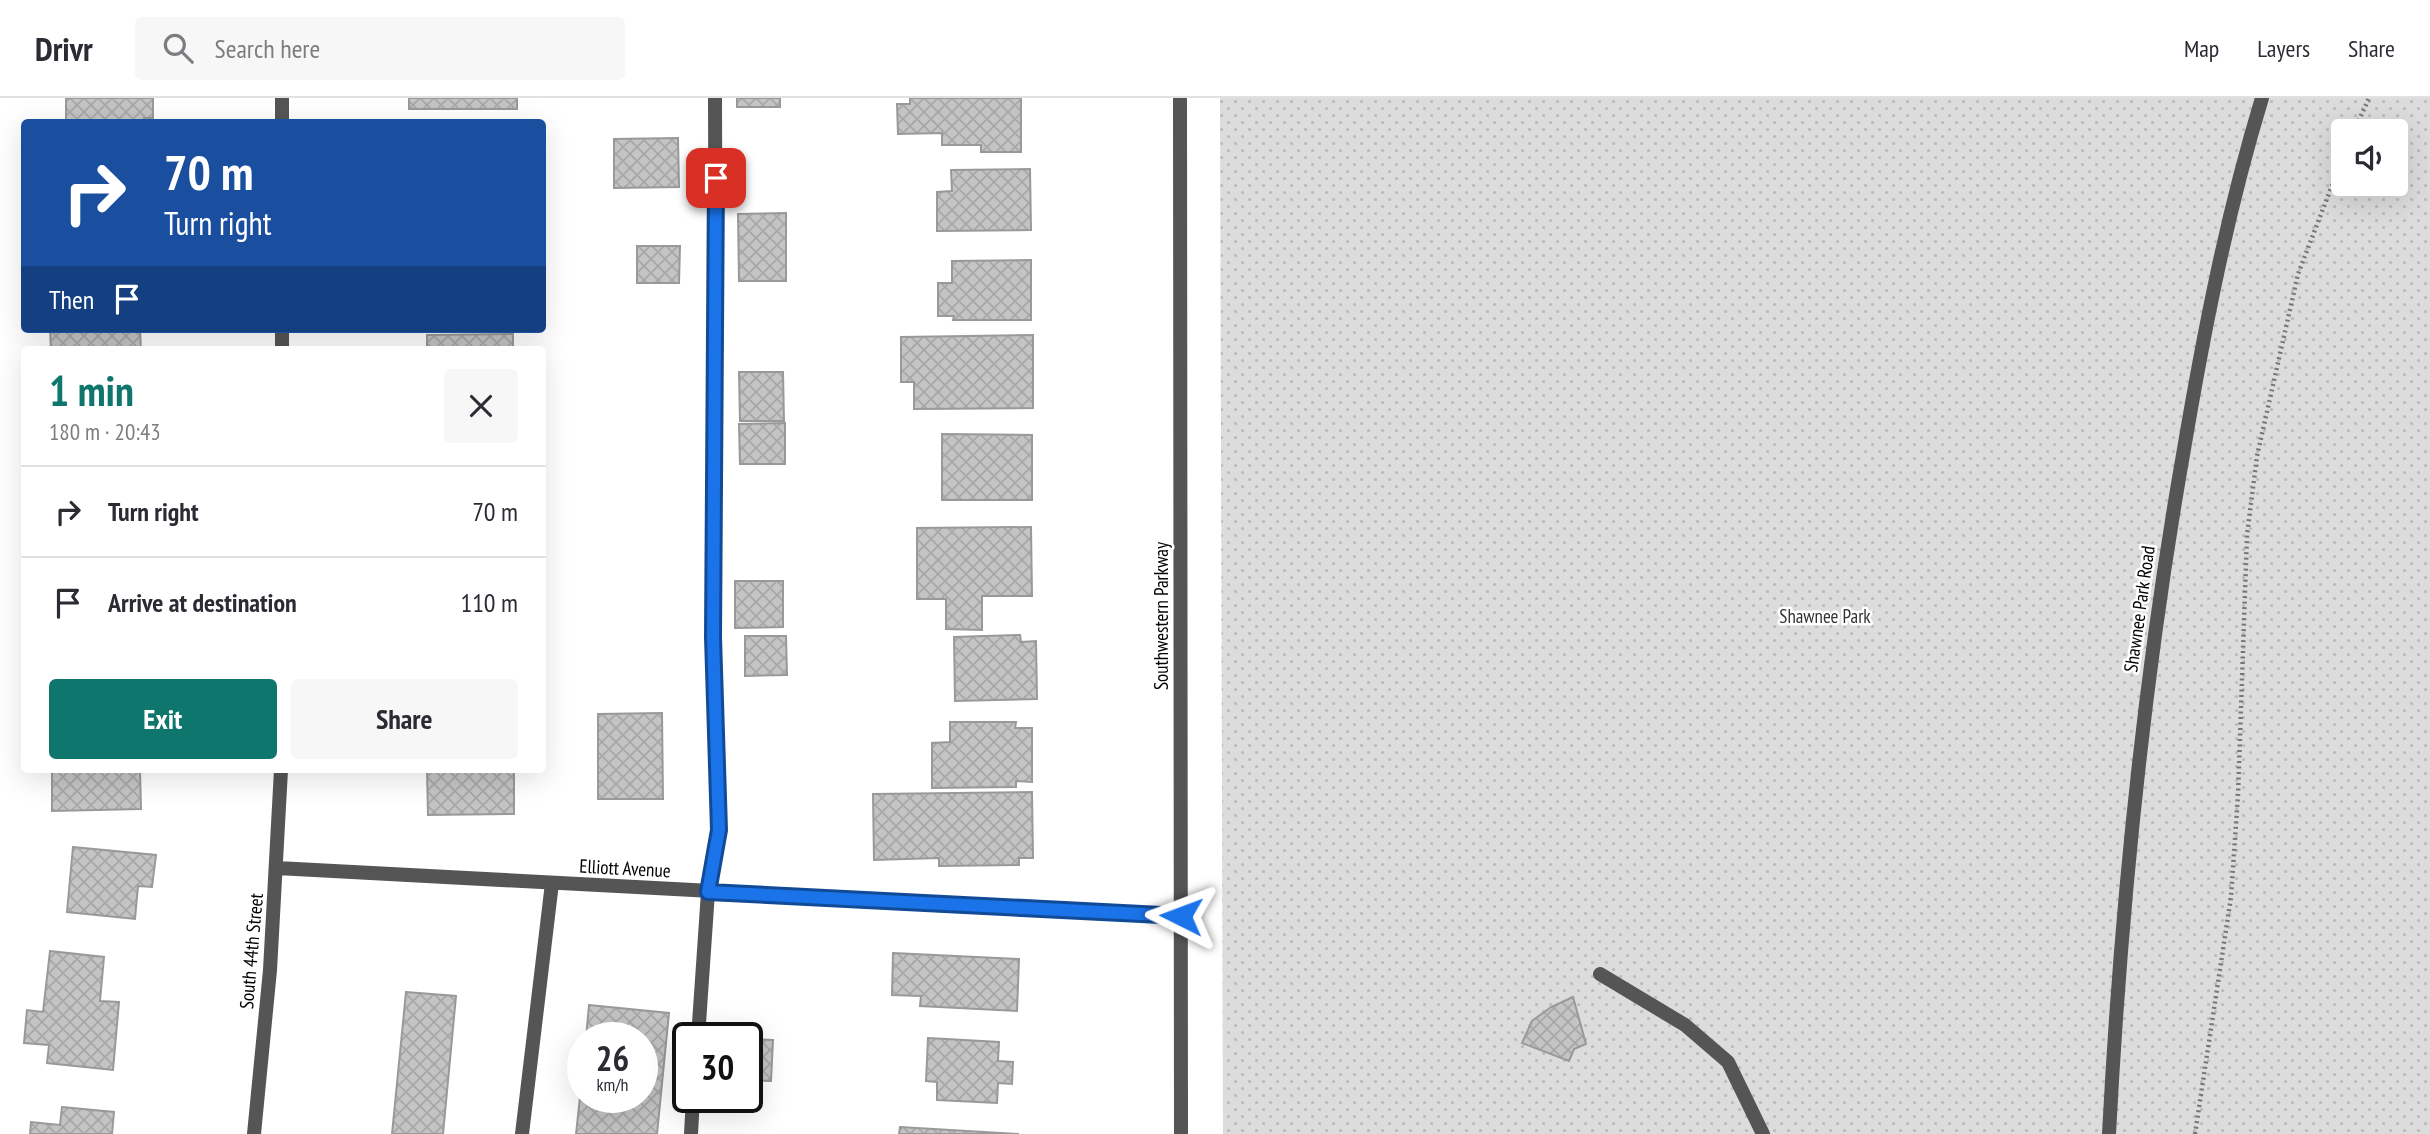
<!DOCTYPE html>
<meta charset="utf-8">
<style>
:root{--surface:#fff;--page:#f7f7f7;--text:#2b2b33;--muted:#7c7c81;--line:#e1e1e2;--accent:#0f766e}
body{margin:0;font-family:"PT Sans Narrow",sans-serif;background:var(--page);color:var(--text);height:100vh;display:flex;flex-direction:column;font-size:26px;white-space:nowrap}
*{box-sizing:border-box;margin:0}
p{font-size:23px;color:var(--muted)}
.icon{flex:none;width:38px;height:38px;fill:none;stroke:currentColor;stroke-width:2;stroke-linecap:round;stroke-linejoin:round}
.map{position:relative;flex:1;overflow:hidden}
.panel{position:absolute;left:21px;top:248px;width:525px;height:427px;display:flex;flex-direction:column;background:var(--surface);border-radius:7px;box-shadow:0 7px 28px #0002}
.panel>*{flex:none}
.guide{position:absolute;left:21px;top:21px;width:525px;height:214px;border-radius:7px;box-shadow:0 7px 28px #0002;background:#1a4fa0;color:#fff;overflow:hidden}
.controls{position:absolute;left:2331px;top:21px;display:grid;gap:14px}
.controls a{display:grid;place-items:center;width:77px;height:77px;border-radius:7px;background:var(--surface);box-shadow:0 7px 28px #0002;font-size:35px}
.speed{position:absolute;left:567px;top:924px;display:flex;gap:14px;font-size:35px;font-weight:700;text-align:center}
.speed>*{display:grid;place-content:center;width:91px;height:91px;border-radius:50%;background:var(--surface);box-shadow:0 7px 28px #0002;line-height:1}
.speed small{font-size:18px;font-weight:400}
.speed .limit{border:4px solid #111;border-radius:10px;background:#fff;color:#111}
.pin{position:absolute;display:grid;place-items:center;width:60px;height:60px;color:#fff;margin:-30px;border-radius:14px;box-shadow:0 4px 10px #0006}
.me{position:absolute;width:77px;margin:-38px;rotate:273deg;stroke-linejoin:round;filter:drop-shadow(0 0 5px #0008)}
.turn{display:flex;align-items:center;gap:24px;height:147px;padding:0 28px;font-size:32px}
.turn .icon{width:91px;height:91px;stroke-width:2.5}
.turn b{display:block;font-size:49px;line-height:60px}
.then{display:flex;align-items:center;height:66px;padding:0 28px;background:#0003;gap:14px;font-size:26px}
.round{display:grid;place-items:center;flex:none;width:74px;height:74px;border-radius:7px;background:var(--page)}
.summary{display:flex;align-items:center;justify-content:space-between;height:119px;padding:0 28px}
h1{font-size:42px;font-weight:700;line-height:52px;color:var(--accent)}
.action{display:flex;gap:14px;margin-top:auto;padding:14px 28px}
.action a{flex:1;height:80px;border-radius:7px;background:var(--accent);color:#fff;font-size:28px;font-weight:700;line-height:80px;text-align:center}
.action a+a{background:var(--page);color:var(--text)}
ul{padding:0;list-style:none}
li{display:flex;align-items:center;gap:21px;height:91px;padding:0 28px;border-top:2px solid var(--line)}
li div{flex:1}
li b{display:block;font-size:26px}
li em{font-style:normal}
header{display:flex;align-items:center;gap:42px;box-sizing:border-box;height:98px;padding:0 35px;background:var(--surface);border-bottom:2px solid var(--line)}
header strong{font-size:33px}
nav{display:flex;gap:38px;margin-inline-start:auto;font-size:24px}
.search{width:490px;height:63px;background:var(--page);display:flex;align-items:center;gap:18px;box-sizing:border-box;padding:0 24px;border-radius:7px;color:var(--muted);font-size:26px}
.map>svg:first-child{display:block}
.park{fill:url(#park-dots);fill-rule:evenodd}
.building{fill:url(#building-cross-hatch);stroke:#999;stroke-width:2}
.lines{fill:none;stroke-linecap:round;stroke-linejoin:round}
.path{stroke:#777;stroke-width:4.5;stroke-dasharray:2 3.5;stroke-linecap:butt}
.service{stroke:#555;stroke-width:14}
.minor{stroke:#555;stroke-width:14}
.tertiary{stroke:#555;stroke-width:14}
.route-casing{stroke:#114b97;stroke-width:18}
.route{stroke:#1a73e8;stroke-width:12}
.labels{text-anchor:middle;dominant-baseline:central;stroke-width:5;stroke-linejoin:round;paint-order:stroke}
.street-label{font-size:19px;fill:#000;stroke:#fff}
.park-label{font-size:19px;fill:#333;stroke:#fff}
</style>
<header>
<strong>Drivr</strong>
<div class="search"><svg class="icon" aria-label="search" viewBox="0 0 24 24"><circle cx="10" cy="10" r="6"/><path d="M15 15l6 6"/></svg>Search here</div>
<nav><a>Map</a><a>Layers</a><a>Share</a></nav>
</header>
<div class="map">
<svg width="2430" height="1036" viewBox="0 0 2430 1036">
<defs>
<pattern id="park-dots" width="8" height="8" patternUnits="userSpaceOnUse" patternTransform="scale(1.75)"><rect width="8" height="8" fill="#dcdcdc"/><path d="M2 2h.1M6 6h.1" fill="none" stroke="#bbb" stroke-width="1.8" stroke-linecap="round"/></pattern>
<pattern id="building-cross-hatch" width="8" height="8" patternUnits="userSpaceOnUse" patternTransform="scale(1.75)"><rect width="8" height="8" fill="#c4c4c4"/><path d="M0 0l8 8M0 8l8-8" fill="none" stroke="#a7a7a7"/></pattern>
</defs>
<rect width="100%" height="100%" fill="#fff"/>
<!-- park -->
<path class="park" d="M 1220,0 L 2430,0 L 2430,1036 L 1223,1036 ZM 2343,33 L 2396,33 L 2396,86 L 2343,86 Z"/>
<!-- building -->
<path class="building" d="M 66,0 L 153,0 L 153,20 L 144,20 L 144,24 L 66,24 Z
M 409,0 L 517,0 L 517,11 L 409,11 Z
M 737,0 L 780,0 L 780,9 L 737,9 Z
M 910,0 L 1021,0 L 1021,54 L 981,54 L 981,47 L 942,47 L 942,35 L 898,36 L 897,6 L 910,6 Z
M 678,40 L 679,89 L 614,90 L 614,41 Z
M 1030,71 L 1031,132 L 937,133 L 937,94 L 952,93 L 951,72 Z
M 786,115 L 786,183 L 739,183 L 738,116 Z
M 637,148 L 680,148 L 679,185 L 637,185 Z
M 1031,162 L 1031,222 L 953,222 L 954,218 L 938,218 L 938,185 L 952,185 L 952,163 Z
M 50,231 L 140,231 L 141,252 L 51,252 Z
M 513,236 L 513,252 L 427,252 L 427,237 Z
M 1033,237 L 1033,310 L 914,311 L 914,284 L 901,284 L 901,239 Z
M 739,274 L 783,274 L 784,323 L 740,323 Z
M 785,325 L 785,366 L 740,366 L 739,326 Z
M 942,336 L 1032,337 L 1032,402 L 942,402 Z
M 1031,429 L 1032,498 L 982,498 L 982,532 L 946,531 L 946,501 L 917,501 L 917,430 Z
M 735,483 L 783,483 L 783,529 L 735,530 Z
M 1020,537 L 1021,544 L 1036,543 L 1037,601 L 955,603 L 954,539 Z
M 745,538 L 786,538 L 787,577 L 745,578 Z
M 662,615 L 663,701 L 598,701 L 598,616 Z
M 950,624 L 1016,624 L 1015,630 L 1032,630 L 1032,684 L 1016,683 L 1016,689 L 932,690 L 932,645 L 950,644 Z
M 52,672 L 140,672 L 141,711 L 52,713 Z
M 427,672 L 514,672 L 514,716 L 428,717 Z
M 1032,694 L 1033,760 L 1019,760 L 1019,767 L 939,768 L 939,760 L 874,762 L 873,696 Z
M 73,749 L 156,757 L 152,789 L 138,788 L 135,821 L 67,814 Z
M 50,853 L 104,859 L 100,903 L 119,904 L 113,972 L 47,965 L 49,947 L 24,945 L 27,912 L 43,914 Z
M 893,855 L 1019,861 L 1017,913 L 920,908 L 921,898 L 892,897 Z
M 406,894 L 456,898 L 443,1036 L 392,1036 Z
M 1573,899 L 1586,946 L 1574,951 L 1569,963 L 1522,945 L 1532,923 L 1551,909 Z
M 589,907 L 669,915 L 657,1036 L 576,1036 L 583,972 L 583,999 L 642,999 L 642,940 L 586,940 Z
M 928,940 L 999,944 L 998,963 L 1013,964 L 1012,986 L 998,985 L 997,1005 L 937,1002 L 937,984 L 926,983 Z
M 747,941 L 773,942 L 771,983 L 747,982 Z
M 62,1009 L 114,1014 L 112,1036 L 30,1036 L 31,1024 L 60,1027 Z
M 900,1029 L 1019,1036 L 899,1036 Z"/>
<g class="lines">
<!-- path -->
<path class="path" d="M 2354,33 L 2369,0
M 2195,1036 L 2231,799 L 2238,697 L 2247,437 L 2257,358 L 2298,176 L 2343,59"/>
<!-- service -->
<path class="service" d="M 1600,876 L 1685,927 L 1728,964 L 1763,1036
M 698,940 L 708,794 L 719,732 L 713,539 L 716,322 L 715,0
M 522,1036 L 552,785
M 691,1036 L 693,999
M 2109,1036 C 2121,806 2144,578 2184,351 C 2204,233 2227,115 2262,0"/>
<!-- minor -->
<path class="minor" d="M 282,24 L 282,0
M 282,252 L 282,231
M 277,770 L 1181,818
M 254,1036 L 270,872 L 281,672"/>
<!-- tertiary -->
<path class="tertiary" d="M 1180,0 L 1181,1036"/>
</g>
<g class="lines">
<!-- route casing -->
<g class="route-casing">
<path id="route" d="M 716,80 L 713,539 L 719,732 L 708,794 L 1181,818"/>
</g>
<!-- route -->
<use href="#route" class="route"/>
</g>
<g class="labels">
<!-- street labels -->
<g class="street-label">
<text transform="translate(2139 511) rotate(-82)">Shawnee Park Road</text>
<text transform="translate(1161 518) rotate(-90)">Southwestern Parkway</text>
<text transform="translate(625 770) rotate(3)">Elliott Avenue</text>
<text transform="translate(251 853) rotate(-85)">South 44th Street</text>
</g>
<!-- park labels -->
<g class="park-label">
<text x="1825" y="518">Shawnee Park</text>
</g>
</g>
</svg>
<div class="controls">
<a><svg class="icon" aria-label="sound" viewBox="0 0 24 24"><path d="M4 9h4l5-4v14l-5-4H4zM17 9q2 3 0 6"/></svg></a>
</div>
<div class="speed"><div>26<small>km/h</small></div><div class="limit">30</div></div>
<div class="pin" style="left:716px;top:80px;background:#d93025"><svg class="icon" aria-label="arrive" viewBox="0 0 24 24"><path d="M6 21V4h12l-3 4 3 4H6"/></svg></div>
<svg class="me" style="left:1181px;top:818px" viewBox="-20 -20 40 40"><path d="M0-17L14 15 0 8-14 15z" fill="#1a73e8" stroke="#fff" stroke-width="4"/></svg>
<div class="guide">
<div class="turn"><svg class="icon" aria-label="right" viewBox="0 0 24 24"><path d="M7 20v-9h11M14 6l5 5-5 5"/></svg><div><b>70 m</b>Turn right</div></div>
<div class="then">Then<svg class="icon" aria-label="arrive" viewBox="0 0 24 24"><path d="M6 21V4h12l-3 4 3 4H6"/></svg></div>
</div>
<section class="panel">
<div class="summary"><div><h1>1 min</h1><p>180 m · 20:43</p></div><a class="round"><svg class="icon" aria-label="close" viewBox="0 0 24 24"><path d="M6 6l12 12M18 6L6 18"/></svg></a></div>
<ul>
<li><svg class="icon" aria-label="right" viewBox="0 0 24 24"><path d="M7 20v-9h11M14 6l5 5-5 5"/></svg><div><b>Turn right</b></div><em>70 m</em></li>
<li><svg class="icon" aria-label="arrive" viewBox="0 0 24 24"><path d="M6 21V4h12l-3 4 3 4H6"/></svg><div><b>Arrive at destination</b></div><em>110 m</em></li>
</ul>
<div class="action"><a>Exit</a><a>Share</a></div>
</section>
</div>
